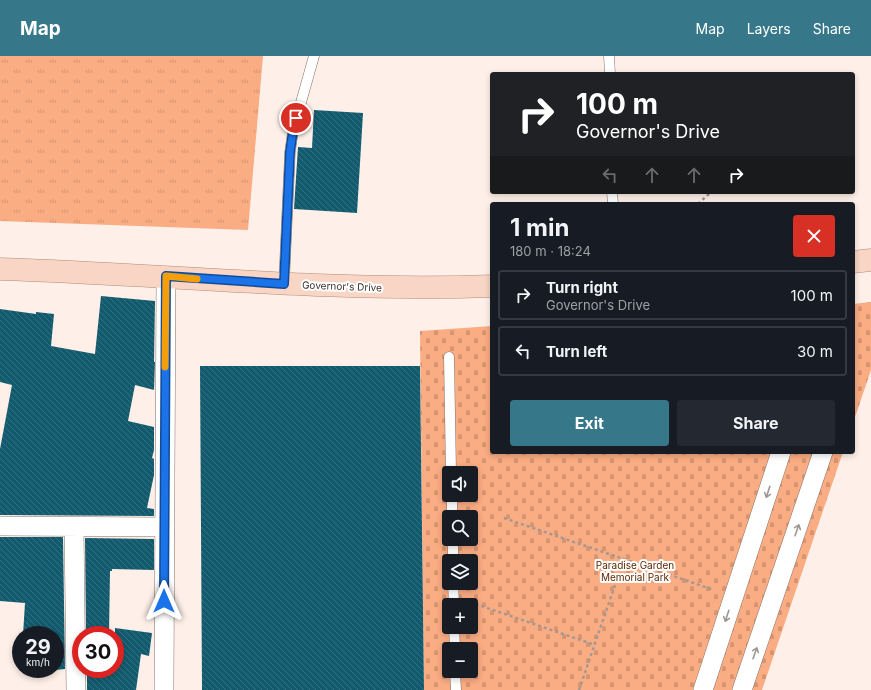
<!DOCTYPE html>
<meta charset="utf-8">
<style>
:root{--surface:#171b24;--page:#242831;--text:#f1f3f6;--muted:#9ea1a6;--line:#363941;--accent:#36778a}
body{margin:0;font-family:Inter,sans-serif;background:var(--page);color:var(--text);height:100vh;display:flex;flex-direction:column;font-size:15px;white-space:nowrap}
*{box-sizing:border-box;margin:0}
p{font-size:13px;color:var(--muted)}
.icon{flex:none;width:22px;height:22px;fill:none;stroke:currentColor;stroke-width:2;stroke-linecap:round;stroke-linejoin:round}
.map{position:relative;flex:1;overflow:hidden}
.panel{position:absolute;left:490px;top:146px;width:365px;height:252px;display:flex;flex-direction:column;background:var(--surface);border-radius:4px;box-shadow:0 2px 6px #0003}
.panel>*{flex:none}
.top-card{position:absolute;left:490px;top:16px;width:365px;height:122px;border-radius:4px;box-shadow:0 2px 6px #0003;background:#202124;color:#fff;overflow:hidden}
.buttons{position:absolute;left:442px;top:410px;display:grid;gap:8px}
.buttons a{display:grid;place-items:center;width:36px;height:36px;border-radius:4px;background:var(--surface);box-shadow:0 2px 6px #0003;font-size:20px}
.speed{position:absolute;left:12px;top:570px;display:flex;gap:8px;font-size:20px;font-weight:700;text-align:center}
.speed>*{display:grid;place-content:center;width:52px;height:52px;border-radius:50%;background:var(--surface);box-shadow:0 2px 6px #0003;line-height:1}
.speed small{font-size:10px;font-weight:400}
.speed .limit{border:6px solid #d22;background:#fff;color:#111}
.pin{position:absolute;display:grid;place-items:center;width:34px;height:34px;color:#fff;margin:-17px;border:2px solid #fff;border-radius:50%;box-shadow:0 1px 4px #0007}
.me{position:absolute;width:44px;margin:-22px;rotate:0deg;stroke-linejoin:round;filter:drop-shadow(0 0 3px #0008)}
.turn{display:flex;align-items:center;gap:14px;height:84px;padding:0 20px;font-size:18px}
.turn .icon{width:52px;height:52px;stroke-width:2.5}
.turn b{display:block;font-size:28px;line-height:34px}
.lanes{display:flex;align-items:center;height:38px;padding:0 20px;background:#0003;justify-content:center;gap:20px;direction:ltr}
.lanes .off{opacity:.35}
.round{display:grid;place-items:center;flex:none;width:42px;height:42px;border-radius:4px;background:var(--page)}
.overview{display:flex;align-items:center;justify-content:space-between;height:68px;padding:0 20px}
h1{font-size:24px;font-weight:700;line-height:30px}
.button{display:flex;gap:8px;margin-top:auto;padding:8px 20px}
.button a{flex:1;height:46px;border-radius:4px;background:var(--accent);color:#fff;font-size:16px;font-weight:700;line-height:46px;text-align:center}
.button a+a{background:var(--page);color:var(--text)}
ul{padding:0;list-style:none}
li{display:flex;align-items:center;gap:12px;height:50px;margin:0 8px 6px;padding:0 12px;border:2px solid var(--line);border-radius:4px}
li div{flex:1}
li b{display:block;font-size:15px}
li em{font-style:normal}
header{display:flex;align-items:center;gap:24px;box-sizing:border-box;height:56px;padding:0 20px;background:var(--accent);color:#fff}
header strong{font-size:19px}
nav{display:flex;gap:22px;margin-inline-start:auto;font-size:14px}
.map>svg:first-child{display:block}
.grass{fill:url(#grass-tufts)}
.cemetery{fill:url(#cemetery-stones);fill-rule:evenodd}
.building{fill:url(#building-back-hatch)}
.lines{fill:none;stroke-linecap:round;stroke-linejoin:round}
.lane-casing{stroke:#867268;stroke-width:11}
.street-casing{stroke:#867268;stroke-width:20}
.primary-casing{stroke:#b38a76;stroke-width:23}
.path{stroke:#a49893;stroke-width:2.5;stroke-dasharray:3 3;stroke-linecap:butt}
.lane{stroke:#fff;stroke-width:10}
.street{stroke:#fff;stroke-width:19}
.primary{stroke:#f8d5c4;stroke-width:22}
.oneway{stroke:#9d9896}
.route-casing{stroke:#114b97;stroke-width:10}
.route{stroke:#1a73e8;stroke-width:7}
.slow{stroke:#f59e0b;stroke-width:7}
.labels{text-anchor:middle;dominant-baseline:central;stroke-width:4;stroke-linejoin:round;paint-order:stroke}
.street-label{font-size:10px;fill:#3b322e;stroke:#fff}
.park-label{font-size:10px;fill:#5b2501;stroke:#fff}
</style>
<header>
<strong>Map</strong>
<nav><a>Map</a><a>Layers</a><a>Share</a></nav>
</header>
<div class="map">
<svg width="871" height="634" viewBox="0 0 871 634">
<defs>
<pattern id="grass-tufts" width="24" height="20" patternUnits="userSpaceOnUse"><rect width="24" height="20" fill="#faac83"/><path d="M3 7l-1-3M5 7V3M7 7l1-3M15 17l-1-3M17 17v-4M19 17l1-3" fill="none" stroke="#d79471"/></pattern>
<pattern id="cemetery-stones" width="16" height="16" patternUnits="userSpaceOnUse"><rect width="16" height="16" fill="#faac83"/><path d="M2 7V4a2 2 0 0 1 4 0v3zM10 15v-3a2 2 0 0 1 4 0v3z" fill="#d79471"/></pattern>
<pattern id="building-back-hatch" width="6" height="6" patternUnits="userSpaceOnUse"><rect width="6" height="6" fill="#125a6d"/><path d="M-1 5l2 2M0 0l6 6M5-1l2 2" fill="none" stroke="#366f7e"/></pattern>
</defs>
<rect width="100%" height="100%" fill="#fef0e9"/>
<!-- grass -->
<path class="grass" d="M 0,0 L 263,0 L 248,174 L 0,165 Z"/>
<!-- cemetery -->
<path class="cemetery" d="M 871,246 L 871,314 L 853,367 L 853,248 Z
M 492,270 L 492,396 L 843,396 L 762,634 L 424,634 L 420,275 ZM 449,417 L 471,417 L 471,439 L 449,439 ZM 449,461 L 471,461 L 471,483 L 449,483 ZM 449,505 L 471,505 L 471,527 L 449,527 ZM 449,549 L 471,549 L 471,571 L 449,571 ZM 449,593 L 471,593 L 471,615 L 449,615 Z"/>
<!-- building -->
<path class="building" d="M 314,54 L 363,57 L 357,157 L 294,153 L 298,91 L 312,92 Z
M 101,240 L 155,245 L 154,306 L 155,306 L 154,334 L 135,329 L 128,365 L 154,371 L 154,394 L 152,402 L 154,403 L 154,419 L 147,452 L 154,453 L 154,460 L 0,459 L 0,393 L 12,329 L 0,326 L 0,253 L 36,258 L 36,256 L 54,258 L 51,290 L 95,298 Z
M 200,310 L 420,310 L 424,634 L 202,634 Z
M 0,481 L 63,481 L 65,613 L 55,614 L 55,579 L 23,579 L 25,547 L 0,545 Z
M 85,482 L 154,483 L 154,514 L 112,513 L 112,515 L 110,515 L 109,579 L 86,579 Z
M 115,572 L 152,577 L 149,600 L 141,598 L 136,634 L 87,634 L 87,613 L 115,613 Z"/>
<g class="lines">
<!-- lane casing -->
<g class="lane-casing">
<path id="lane" d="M 609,0 L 610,18
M 612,136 L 613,148
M 284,228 L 290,96 L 293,75 L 314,0
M 449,301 L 451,417
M 452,439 L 452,461
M 453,483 L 453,505
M 453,527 L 454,549
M 454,571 L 455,593
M 455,615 L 456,634"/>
</g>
<!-- street casing -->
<g class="street-casing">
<path id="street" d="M 0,470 L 165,471
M 74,471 L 76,634
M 164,634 L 166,220
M 703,634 L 781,396
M 742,634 L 823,396"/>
</g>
<!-- primary casing -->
<g class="primary-casing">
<path id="primary" d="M 853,206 L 871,204
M 0,213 C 164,218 328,236 492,230"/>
</g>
<!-- path -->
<path class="path" d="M 698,148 L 711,136
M 504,462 L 714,534
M 470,546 L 595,589
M 579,634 L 624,503"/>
<!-- lane -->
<use href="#lane" class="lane"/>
<!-- street -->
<use href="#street" class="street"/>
<!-- primary -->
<use href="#primary" class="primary"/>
</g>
<!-- one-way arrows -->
<defs><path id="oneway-shaft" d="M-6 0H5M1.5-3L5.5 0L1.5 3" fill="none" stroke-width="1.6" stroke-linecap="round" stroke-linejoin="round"/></defs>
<g class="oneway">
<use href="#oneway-shaft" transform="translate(768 436) rotate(108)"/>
<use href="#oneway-shaft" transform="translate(797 474) rotate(-71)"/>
<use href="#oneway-shaft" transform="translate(727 560) rotate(108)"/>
<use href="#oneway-shaft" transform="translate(755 597) rotate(-71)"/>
</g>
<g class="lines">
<!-- route casing -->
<g class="route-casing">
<path id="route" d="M 164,545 L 166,220 L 284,228 L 290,96 L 293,75 L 296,62"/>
</g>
<!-- route -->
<use href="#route" class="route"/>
<!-- slow -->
<path class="slow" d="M 165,311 L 166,220 L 197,223"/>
</g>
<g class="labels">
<!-- street labels -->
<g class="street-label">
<text transform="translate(342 230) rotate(2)">Governor's Drive</text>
</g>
<!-- park labels -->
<g class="park-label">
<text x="635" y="509">Paradise Garden<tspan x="635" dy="12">Memorial Park</tspan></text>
</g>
</g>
</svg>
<div class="buttons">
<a><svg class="icon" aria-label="sound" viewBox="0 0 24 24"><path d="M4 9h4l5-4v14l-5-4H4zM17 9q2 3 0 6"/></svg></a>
<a><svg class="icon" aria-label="search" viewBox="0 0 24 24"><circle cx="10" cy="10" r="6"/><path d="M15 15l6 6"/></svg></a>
<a><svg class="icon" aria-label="layers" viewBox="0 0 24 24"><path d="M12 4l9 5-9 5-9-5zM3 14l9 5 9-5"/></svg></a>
<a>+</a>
<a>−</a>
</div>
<div class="speed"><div>29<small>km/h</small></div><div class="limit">30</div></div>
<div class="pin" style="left:296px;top:62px;background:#d93025"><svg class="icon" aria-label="arrive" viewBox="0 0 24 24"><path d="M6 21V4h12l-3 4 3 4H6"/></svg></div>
<svg class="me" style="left:164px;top:545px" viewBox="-20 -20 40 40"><path d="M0-17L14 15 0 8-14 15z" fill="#1a73e8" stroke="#fff" stroke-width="4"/></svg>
<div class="top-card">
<div class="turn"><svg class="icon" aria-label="right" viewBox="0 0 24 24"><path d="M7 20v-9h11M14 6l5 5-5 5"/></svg><div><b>100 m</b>Governor's Drive</div></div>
<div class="lanes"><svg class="icon off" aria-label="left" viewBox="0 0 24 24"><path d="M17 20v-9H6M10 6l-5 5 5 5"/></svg><svg class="icon off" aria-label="ahead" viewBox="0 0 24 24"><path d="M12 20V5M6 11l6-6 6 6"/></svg><svg class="icon off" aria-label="ahead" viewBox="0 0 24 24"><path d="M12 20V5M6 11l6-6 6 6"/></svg><svg class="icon" aria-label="right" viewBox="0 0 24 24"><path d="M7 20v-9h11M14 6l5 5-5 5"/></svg></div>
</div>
<section class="panel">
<div class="overview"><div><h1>1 min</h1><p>180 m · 18:24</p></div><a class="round" style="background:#d93025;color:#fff"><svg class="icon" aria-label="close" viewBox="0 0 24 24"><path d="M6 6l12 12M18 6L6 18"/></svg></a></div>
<ul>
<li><svg class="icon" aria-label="right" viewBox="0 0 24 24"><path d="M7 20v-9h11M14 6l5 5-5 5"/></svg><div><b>Turn right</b><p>Governor's Drive</p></div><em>100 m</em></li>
<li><svg class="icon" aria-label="left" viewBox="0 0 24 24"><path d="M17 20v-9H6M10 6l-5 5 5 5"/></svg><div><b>Turn left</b></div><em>30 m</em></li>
</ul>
<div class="button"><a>Exit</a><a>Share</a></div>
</section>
</div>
